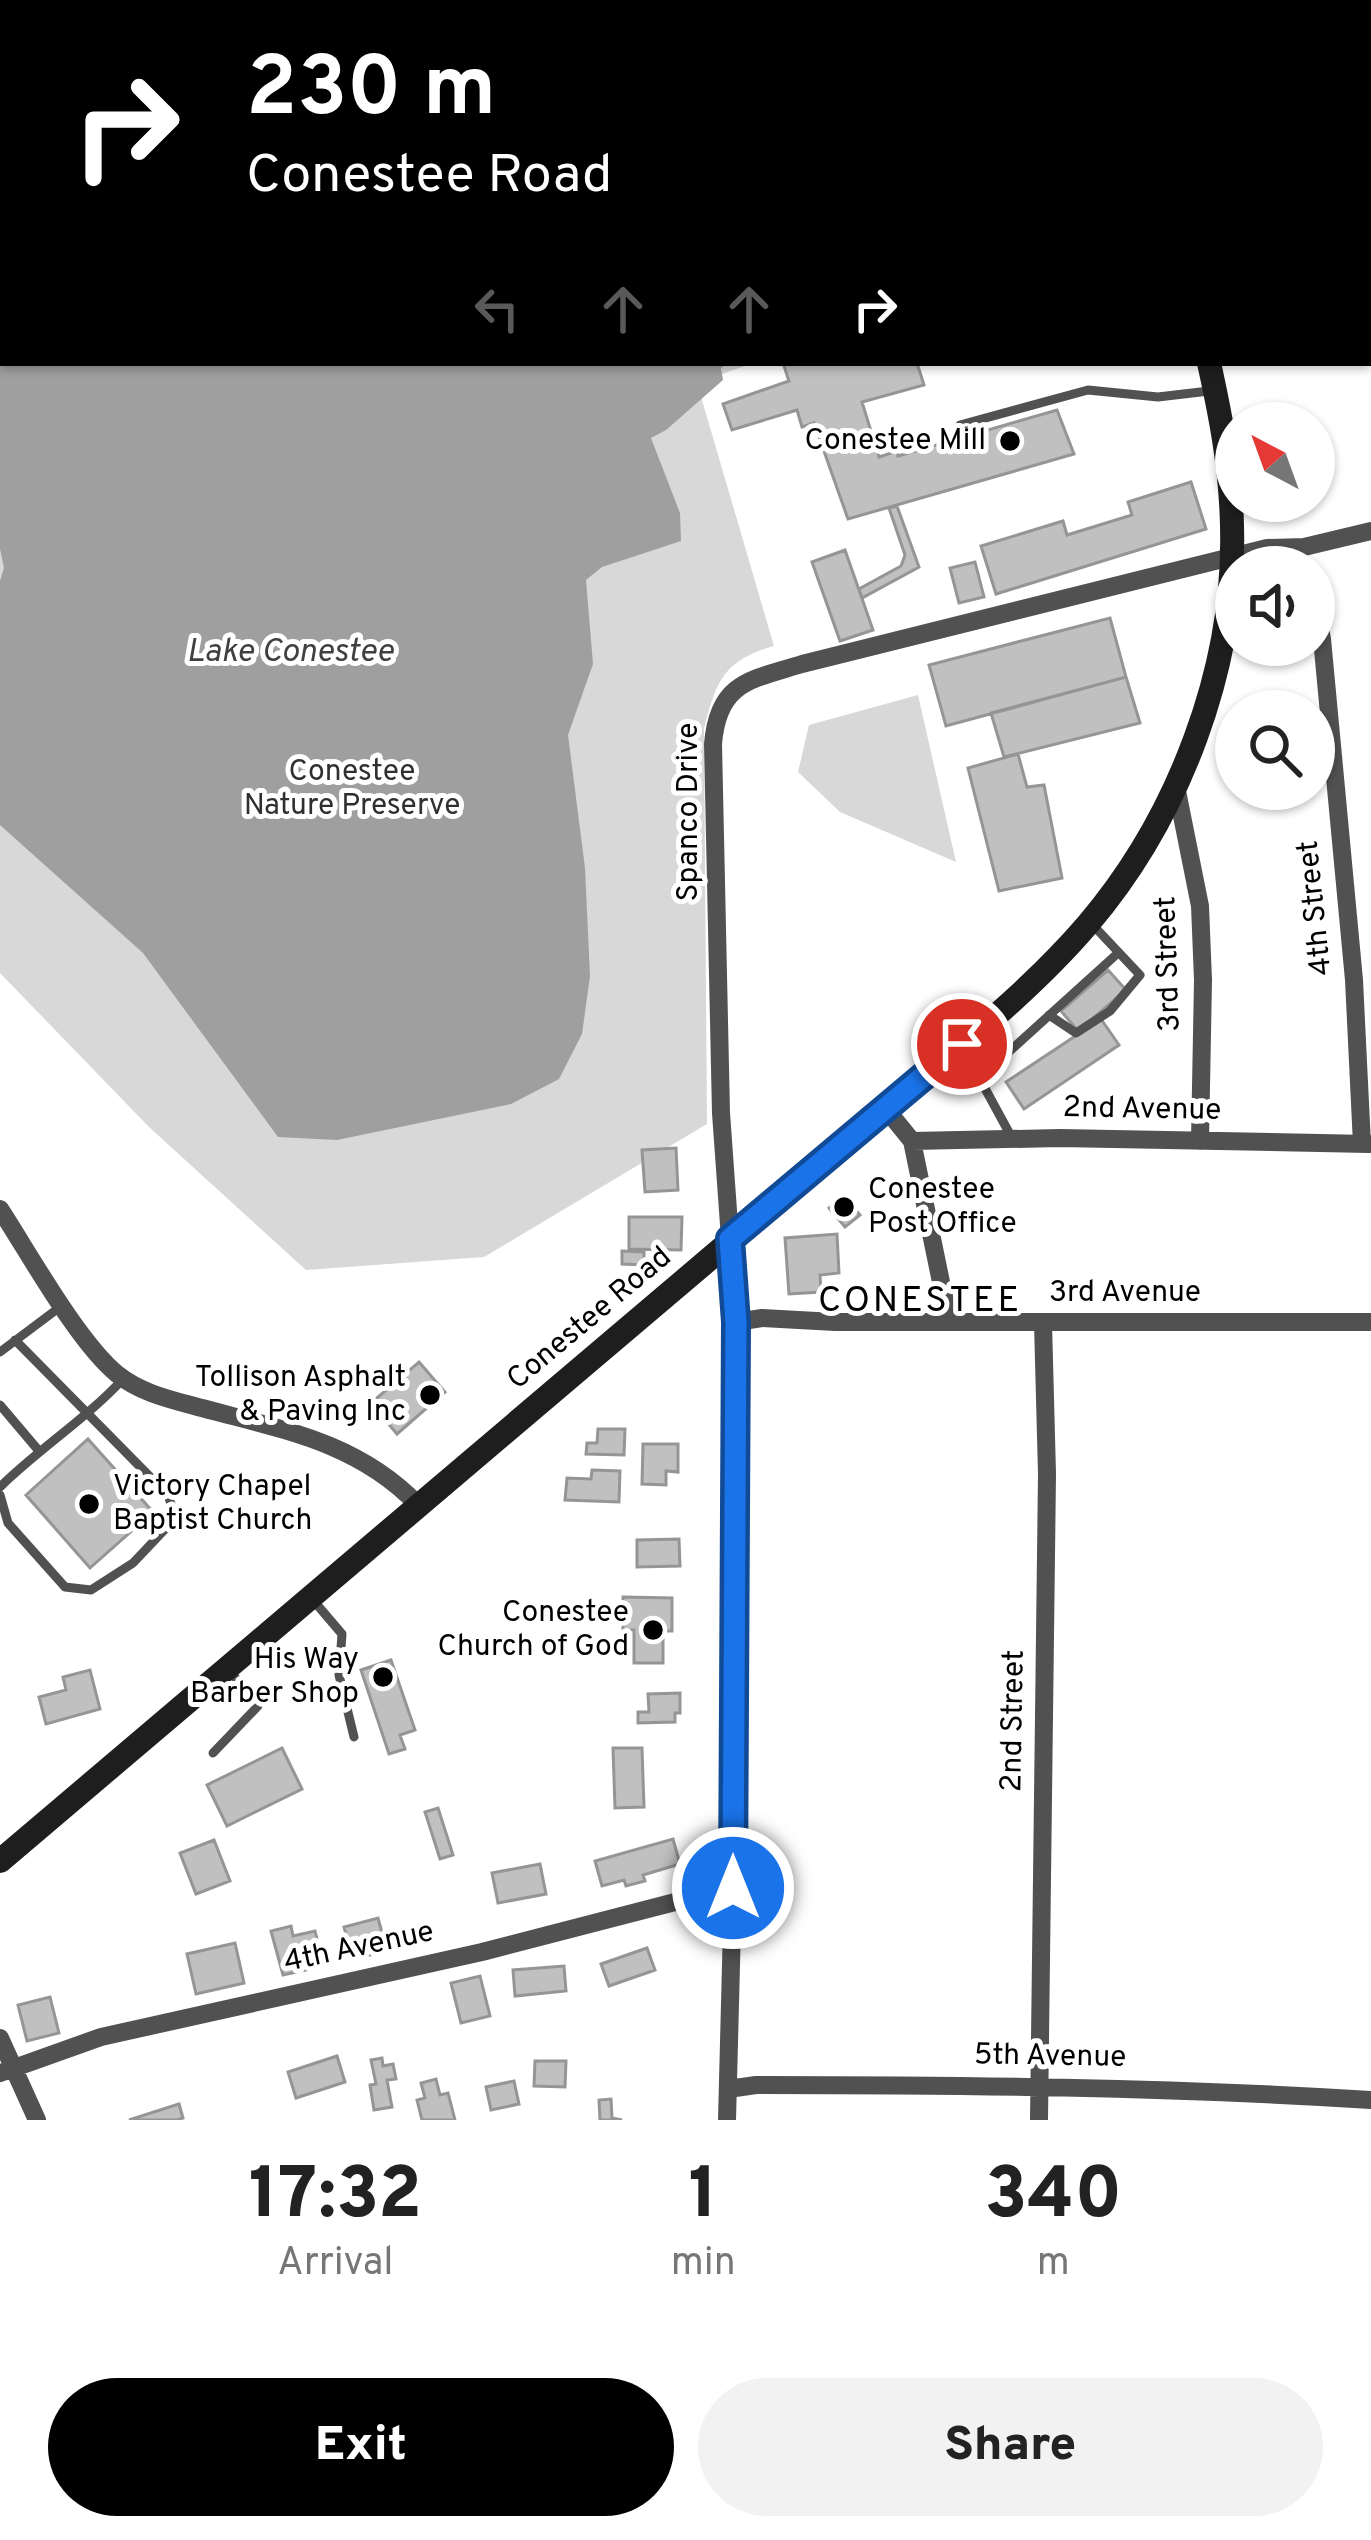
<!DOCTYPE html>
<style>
:root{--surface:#fff;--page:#f2f2f2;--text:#222;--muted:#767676;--accent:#000}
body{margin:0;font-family:Overpass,sans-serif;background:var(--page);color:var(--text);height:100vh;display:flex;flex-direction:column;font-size:45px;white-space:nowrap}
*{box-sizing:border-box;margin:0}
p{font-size:39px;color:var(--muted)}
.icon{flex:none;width:66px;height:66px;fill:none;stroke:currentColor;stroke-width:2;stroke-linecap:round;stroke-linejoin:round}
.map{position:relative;height:2120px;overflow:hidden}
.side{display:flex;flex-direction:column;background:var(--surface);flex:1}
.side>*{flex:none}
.guide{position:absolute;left:0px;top:0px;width:1371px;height:366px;box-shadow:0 3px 9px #0004;background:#000;color:#fff;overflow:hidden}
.needle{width:78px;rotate:319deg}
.controls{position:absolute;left:1215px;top:402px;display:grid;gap:24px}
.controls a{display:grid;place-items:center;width:120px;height:120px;border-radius:50%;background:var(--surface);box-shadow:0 3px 9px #0004;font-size:60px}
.pin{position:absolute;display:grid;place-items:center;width:102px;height:102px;color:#fff;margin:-51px;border:6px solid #fff;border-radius:50%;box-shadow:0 3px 12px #0007}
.me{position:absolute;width:132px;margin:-66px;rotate:0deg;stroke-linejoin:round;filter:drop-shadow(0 0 9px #0008)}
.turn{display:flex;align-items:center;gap:42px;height:252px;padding:0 48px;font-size:54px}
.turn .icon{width:156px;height:156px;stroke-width:2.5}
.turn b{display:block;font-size:84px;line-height:102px}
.lanes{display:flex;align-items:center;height:114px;padding:0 48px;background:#0003;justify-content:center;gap:60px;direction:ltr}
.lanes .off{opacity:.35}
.eta{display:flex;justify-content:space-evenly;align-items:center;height:204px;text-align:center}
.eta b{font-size:72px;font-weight:800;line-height:84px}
.button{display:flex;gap:24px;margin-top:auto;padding:24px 48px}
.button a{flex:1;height:138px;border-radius:72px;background:var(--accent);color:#fff;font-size:48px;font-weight:800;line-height:138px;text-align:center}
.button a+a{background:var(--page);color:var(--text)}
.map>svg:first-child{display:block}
.green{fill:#d8d8d8}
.water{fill:#9f9f9f}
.building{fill:#c0c0c0;stroke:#959595;stroke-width:3}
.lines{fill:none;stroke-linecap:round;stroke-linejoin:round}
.service{stroke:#515151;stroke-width:9}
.minor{stroke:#515151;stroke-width:18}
.secondary{stroke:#1e1e1e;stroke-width:24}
.route-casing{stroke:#114b97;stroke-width:30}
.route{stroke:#1a73e8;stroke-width:21}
.poi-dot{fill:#000;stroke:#fff;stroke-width:4.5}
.labels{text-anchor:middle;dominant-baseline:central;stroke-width:10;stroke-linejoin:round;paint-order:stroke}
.poi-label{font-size:30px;fill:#000;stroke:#fff;text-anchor:end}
.park-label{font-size:30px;fill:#2f2f2f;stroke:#fff}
.street-label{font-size:30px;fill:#000;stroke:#fff}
.water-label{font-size:33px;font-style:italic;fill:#404040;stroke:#fff}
.quarter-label{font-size:36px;letter-spacing:3px;fill:#000;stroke:#fff}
</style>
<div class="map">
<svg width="1371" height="2120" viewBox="0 0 1371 2120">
<rect width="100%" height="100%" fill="#fff"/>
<!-- green -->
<path class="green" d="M 0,0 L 261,3 L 3,3 L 3,363 L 753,363 L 697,383 L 774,646 C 724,660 716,681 704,729 L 707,1124 L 484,1257 L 306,1270 L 149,1127 L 0,973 Z
M 918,695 L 956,862 L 840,812 L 798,772 L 809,725 Z"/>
<!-- water -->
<path class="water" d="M 0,0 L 185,3 L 3,3 L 3,363 L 727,363 L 721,368 L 723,380 L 666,430 L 651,438 L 680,513 L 681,541 L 602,567 L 586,580 L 593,664 L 568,735 L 585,868 L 590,976 L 582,1034 L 559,1079 L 511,1104 L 337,1140 L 278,1137 L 143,953 L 0,825 L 0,581 L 4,568 L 0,549 Z"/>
<!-- building -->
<path class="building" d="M 783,363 L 917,363 L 924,385 L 862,402 L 879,457 L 897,451 L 898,456 L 1057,410 L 1074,454 L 848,519 L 814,423 L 802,427 L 797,410 L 732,430 L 723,404 L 789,381 Z
M 1191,482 L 1206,529 L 996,594 L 981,546 L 1063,521 L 1067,535 L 1132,515 L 1128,502 Z
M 897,506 L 919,567 L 862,598 L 859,589 L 901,566 L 905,555 L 889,508 Z
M 845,550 L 873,630 L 840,641 L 812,562 Z
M 975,562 L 984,597 L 959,603 L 950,568 Z
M 1110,618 L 1126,677 L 946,726 L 929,665 Z
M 1126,677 L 1140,723 L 1004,757 L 991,713 Z
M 1018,754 L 1027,787 L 1044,785 L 1062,878 L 999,891 L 968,768 Z
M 1108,970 L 1126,990 L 1078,1031 L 1061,1011 Z
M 1101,1019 L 1119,1045 L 1024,1109 L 1006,1082 Z
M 676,1148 L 678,1190 L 645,1192 L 642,1150 Z
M 844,1196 L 860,1215 L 845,1227 L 829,1208 Z
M 629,1217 L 682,1217 L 681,1250 L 629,1249 Z
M 837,1234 L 839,1273 L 820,1275 L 821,1292 L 789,1294 L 785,1238 Z
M 622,1251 L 644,1252 L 644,1265 L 622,1264 Z
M 419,1362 L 445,1392 L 397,1434 L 371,1403 Z
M 598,1429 L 625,1429 L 624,1455 L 586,1454 L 587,1443 L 597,1443 Z
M 88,1439 L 153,1512 L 90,1568 L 26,1495 Z
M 643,1444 L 678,1444 L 678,1472 L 666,1471 L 666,1485 L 642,1484 Z
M 592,1470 L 620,1471 L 619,1502 L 565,1500 L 567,1478 L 591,1479 Z
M 679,1539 L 680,1566 L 637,1567 L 637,1540 Z
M 623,1597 L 672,1598 L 672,1631 L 663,1631 L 663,1663 L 634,1663 L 634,1630 L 623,1630 Z
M 391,1660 L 415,1730 L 400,1735 L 405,1749 L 389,1754 L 361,1670 Z
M 90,1670 L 100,1709 L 46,1724 L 39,1697 L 66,1690 L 63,1677 Z
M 680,1693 L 680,1713 L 675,1713 L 675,1722 L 638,1723 L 638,1712 L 649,1712 L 648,1694 Z
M 282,1748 L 302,1789 L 227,1826 L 207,1785 Z
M 613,1748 L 642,1748 L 644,1807 L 615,1808 Z
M 438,1808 L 453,1855 L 440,1859 L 425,1812 Z
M 673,1839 L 680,1864 L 643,1875 L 645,1881 L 626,1886 L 624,1880 L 602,1886 L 595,1861 Z
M 214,1840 L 230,1881 L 196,1894 L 180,1853 Z
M 540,1864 L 546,1894 L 498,1903 L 492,1873 Z
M 378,1918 L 387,1951 L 362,1957 L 357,1940 L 348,1942 L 344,1927 Z
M 291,1926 L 293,1936 L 315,1931 L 320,1951 L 306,1954 L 310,1969 L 283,1975 L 271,1931 Z
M 235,1943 L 244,1983 L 196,1994 L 187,1954 Z
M 647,1948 L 655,1970 L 609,1986 L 601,1964 Z
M 564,1966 L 566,1991 L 515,1996 L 513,1970 Z
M 480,1976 L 490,2016 L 461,2023 L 451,1983 Z
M 50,1997 L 59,2033 L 27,2041 L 18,2005 Z
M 337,2056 L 345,2082 L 296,2098 L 288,2072 Z
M 382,2058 L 383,2066 L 393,2064 L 396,2079 L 387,2080 L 392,2107 L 374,2110 L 370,2085 L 376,2084 L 371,2060 Z
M 535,2061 L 566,2061 L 565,2087 L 534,2086 Z
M 436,2079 L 440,2095 L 448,2093 L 455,2120 L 422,2120 L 417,2100 L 425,2098 L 421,2083 Z
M 514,2081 L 519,2104 L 491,2110 L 486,2087 Z
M 611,2099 L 612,2118 L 622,2120 L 600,2120 L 599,2100 Z
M 179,2104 L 183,2118 L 177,2120 L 129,2120 Z"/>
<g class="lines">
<!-- service -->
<path class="service" d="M 960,425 L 1088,390 L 1158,397 L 1209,391
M 1049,1015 L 1076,1033 L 1110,1011 L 1140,975 L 1090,922
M 963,1048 L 1012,1138
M 981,1077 L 1118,953
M 0,1352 L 64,1304
M 0,1405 L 39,1451
M 0,1487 C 41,1447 85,1420 124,1378
M 0,1495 L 8,1523 L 65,1587 L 91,1590 L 133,1563 L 170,1524 L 173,1510 L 168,1495 L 15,1340
M 313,1600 L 342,1634 L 339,1675 L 354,1737
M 213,1753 L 258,1706 L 230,1671"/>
<!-- minor -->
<path class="minor" d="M 1314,595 L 1322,639 L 1354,980 L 1362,1144
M 1176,786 L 1200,906 L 1203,980 L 1200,1141
M 886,1109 L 912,1141 L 949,1321
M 912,1141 L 1060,1138 L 1369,1144
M 0,1209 C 30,1255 78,1342 117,1374 C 142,1394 173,1400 202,1408 C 283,1430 357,1442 417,1504
M 736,1322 L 762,1318 L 835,1322 L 1371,1322
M 0,2038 L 37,2120
M 0,2073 L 101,2037 L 482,1952 L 733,1887
M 728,2089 L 756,2085 C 961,2085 1166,2087 1371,2100
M 727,2120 L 733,1887 L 736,1322 L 721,1113 L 713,744 C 718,682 750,680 802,664 L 1267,548 L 1304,547 L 1371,531
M 1039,2120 L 1047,1474 L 1043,1323"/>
<!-- secondary -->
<path class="secondary" d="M 1120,0 L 1121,3
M 0,1861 L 886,1109 C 955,1050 1029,993 1088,924 C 1179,817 1236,667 1232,526 C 1231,470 1221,417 1209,363"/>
</g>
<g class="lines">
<!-- route casing -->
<g class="route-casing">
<path id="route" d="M 733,1888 L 736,1322 L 730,1239 L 962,1044"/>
</g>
<!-- route -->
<use href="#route" class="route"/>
</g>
<!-- markers -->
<g class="poi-dot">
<circle cx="1010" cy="441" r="12"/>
<circle cx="844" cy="1207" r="12"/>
<circle cx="430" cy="1395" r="12"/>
<circle cx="89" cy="1504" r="12"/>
<circle cx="653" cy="1630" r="12"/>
<circle cx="383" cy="1677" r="12"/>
</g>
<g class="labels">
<!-- poi labels -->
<g class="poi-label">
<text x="986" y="441">Conestee Mill</text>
<text x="868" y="1190" text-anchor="start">Conestee<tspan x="868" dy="34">Post Office</tspan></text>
<text x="406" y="1378">Tollison Asphalt<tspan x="406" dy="34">&amp; Paving Inc</tspan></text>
<text x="113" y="1487" text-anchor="start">Victory Chapel<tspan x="113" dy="34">Baptist Church</tspan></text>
<text x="629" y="1613">Conestee<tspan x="629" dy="34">Church of God</tspan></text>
<text x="359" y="1660">His Way<tspan x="359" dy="34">Barber Shop</tspan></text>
</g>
<!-- park labels -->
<g class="park-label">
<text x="352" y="772">Conestee<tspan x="352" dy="34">Nature Preserve</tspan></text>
</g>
<!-- street labels -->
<g class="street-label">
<text transform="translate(689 812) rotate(-90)">Spanco Drive</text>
<text transform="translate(1316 908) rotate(-96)">4th Street</text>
<text transform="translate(1169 964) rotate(-92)">3rd Street</text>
<text transform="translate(1142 1110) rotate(1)">2nd Avenue</text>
<text x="1125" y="1293">3rd Avenue</text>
<text transform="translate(590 1319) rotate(-40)">Conestee Road</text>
<text transform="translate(1014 1721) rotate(-89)">2nd Street</text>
<text transform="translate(359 1948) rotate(-12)">4th Avenue</text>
<text transform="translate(1050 2057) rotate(1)">5th Avenue</text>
</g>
<!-- water labels -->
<g class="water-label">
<text x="290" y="653">Lake Conestee</text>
</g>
<!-- quarter labels -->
<g class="quarter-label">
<text x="920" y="1302">CONESTEE</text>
</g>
</g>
</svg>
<div class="controls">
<a><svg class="needle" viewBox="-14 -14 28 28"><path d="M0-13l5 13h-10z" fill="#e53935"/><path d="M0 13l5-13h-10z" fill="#767676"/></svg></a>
<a><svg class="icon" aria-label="sound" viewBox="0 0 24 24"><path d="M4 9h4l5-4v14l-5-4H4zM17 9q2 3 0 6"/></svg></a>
<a><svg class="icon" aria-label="search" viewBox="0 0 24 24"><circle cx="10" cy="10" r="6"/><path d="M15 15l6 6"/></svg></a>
</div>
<div class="pin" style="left:962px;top:1044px;background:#d93025"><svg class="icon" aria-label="arrive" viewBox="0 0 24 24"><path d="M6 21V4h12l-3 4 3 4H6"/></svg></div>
<svg class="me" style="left:733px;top:1888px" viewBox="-20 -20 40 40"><circle r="17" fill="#1a73e8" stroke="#fff" stroke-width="3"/><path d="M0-11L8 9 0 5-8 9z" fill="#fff"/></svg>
<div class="guide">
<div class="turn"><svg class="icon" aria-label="right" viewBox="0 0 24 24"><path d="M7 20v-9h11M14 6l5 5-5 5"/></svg><div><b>230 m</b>Conestee Road</div></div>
<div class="lanes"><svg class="icon off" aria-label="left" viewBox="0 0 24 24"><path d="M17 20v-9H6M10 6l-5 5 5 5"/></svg><svg class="icon off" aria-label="ahead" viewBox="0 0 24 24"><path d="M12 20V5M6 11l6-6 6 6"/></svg><svg class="icon off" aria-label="ahead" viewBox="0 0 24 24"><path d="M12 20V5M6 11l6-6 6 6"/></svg><svg class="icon" aria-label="right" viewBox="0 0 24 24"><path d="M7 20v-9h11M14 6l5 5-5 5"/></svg></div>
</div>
</div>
<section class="side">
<div class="eta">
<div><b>17:32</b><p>Arrival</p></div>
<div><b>1</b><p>min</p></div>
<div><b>340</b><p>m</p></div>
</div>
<div class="button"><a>Exit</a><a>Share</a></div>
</section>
